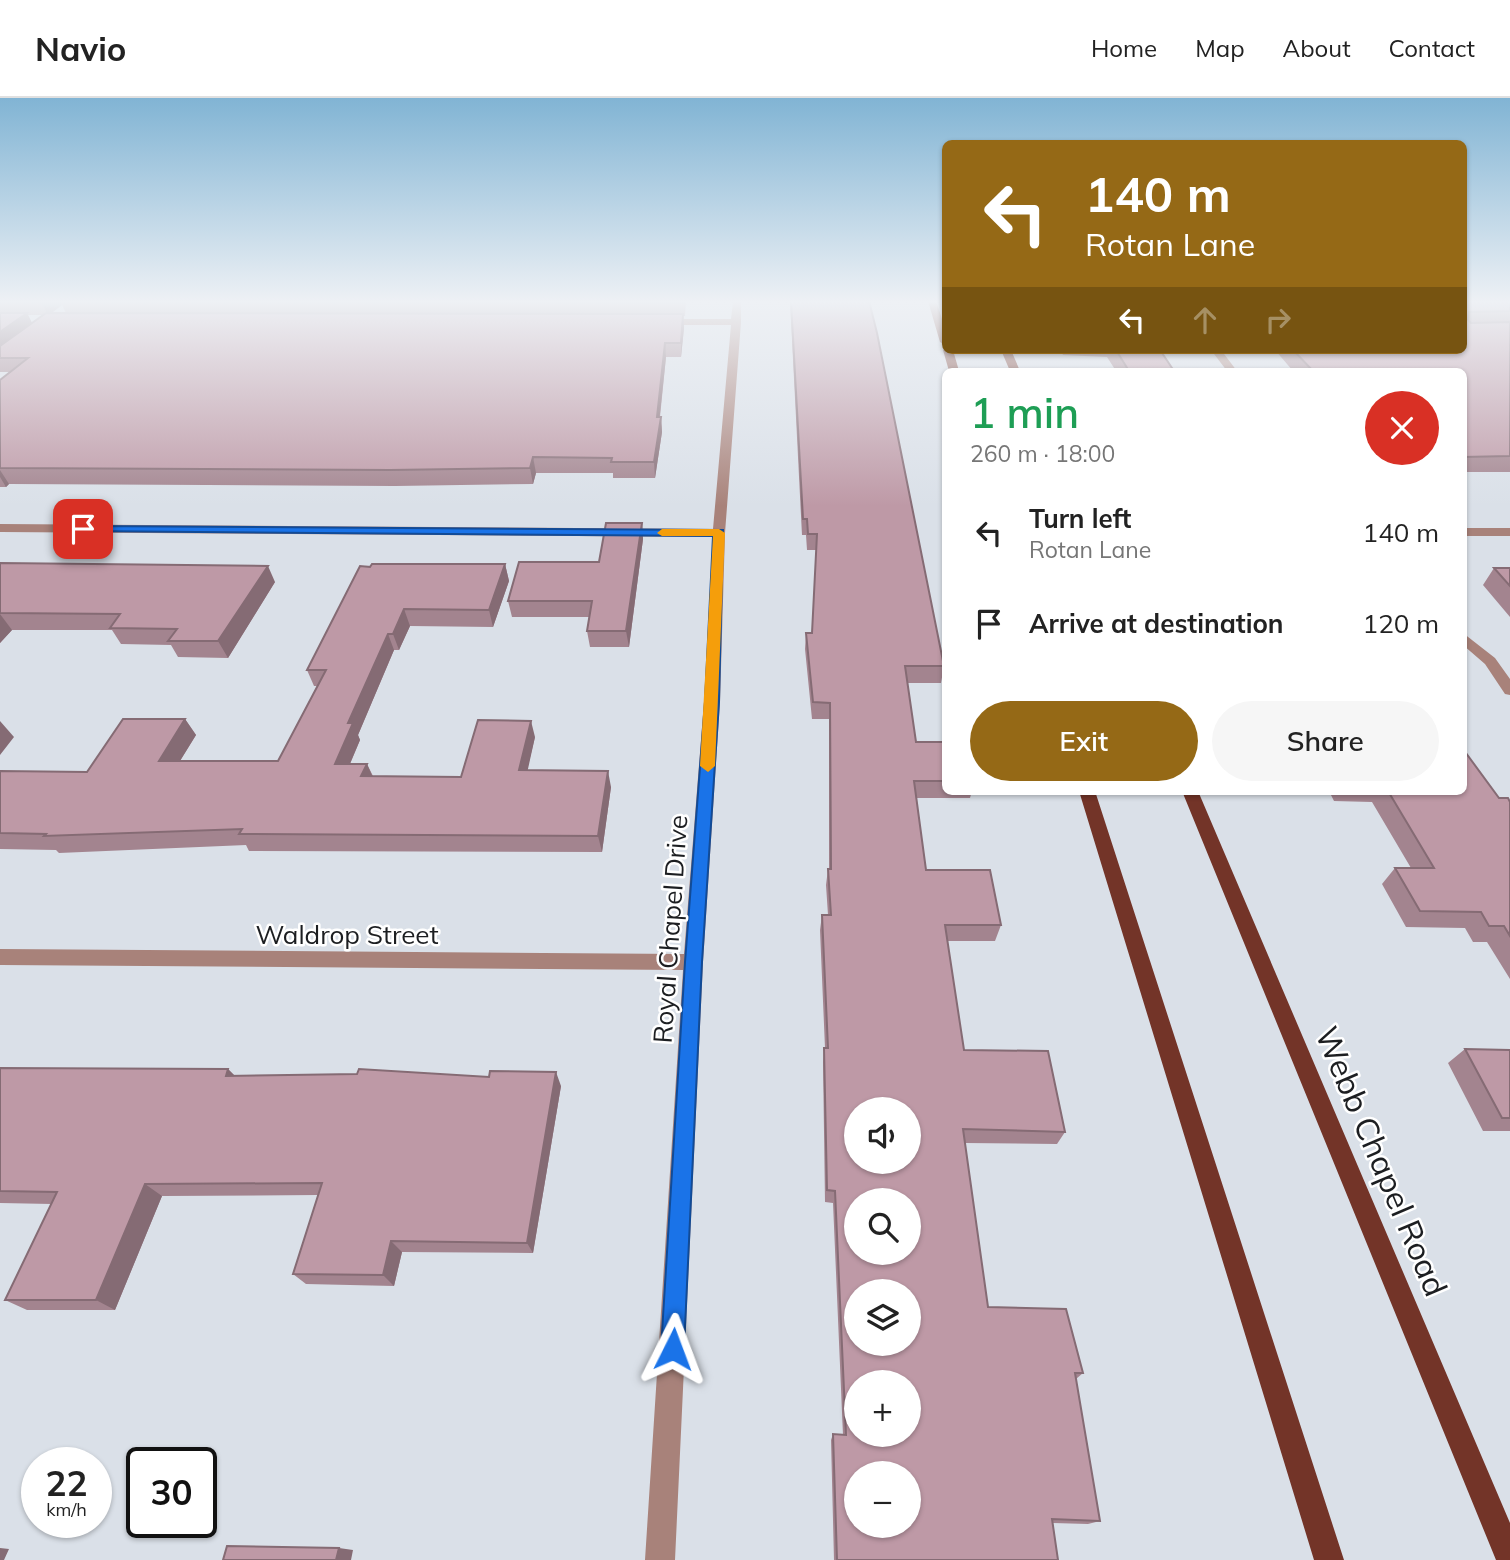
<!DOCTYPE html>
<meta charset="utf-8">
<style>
:root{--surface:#fff;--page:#f6f6f6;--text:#222;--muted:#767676;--line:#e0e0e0;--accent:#956916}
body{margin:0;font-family:Mulish,sans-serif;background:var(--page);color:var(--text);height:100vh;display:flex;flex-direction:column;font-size:26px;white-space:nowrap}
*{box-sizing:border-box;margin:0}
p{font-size:23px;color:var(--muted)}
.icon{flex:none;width:38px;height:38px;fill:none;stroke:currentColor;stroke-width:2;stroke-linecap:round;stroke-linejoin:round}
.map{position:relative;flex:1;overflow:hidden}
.panel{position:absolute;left:942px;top:270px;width:525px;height:427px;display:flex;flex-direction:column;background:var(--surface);border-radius:10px;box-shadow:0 2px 5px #0004}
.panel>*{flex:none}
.guide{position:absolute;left:942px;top:42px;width:525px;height:214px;border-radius:10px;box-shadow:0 2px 5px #0004;background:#956916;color:#fff;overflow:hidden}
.buttons{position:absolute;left:844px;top:999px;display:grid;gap:14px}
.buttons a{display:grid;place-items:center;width:77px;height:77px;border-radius:50%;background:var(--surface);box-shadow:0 2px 5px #0004;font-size:35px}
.speed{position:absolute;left:21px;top:1349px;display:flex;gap:14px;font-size:35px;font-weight:700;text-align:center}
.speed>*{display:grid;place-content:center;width:91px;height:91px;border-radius:50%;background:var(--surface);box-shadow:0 2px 5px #0004;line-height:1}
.speed small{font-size:18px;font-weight:400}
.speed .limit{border:4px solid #111;border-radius:10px;background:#fff;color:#111}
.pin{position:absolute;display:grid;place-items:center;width:60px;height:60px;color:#fff;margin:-30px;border-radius:14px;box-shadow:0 4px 10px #0006}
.me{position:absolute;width:77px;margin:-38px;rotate:3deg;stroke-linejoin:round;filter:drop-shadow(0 0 5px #0008)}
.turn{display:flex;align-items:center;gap:24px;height:147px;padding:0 28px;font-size:32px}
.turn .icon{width:91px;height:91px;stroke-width:2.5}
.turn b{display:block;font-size:49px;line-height:60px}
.lanes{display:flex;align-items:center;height:66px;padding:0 28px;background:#0003;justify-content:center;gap:35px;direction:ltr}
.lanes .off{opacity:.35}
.round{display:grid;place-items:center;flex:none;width:74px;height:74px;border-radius:37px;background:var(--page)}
.overview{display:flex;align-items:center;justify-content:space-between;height:119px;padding:0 28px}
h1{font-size:42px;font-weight:600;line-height:52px;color:#1e9e55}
.button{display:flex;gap:14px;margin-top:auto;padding:14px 28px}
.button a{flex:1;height:80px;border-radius:42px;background:var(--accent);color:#fff;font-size:28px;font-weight:600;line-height:80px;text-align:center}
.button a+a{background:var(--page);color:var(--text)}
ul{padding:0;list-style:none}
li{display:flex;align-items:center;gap:21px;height:91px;padding:0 28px}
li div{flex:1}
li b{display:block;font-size:26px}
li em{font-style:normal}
header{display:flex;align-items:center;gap:42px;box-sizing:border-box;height:98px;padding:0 35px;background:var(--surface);border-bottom:2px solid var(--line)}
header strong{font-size:33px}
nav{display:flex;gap:38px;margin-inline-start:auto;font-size:24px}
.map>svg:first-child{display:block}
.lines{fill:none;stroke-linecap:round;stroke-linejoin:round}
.minor{fill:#a8827a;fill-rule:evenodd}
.major{fill:#733428;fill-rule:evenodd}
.wall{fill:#a3848f;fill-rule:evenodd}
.shaded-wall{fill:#856b74}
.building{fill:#be99a6;stroke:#856b74;stroke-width:2;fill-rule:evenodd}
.route{fill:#1a73e8;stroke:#114b97;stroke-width:2}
.slow{fill:#f59e0b}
.labels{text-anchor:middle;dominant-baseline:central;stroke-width:5;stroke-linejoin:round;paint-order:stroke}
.street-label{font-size:26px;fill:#1c1e21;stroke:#fff}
.near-street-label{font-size:32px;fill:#1c1e21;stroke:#fff}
</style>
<header>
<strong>Navio</strong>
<nav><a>Home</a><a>Map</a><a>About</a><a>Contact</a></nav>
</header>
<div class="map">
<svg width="1510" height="1462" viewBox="0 0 1510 1462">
<rect width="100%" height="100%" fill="#dae0e8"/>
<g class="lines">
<!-- minor -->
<path class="minor" d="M 733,203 L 741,203 L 741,224 L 725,435 L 720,604 L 703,864 L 675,1462 L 645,1462 L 683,872 L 0,867 L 0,851 L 684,856 L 704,604 L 713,439 L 0,434 L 0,426 L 713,431 L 731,227 L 661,227 L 656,224 L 661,221 L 731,221 Z
M 1211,252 L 1221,252 L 1237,273 L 1227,273 Z
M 1463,430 L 1510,430 L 1510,438 L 1463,438 Z
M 1463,535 L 1495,560 L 1510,581 L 1510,597 L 1505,596 L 1485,566 L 1463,547 Z"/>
<!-- major -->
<path class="major" d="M 928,203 L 936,203 L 945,230 L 945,247 L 940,244 Z
M 945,250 L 953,252 L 959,273 L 949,273 L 943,252 Z
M 1001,252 L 1011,252 L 1020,273 L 1010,273 Z
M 1079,693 L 1095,693 L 1344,1462 L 1314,1462 Z
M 1182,693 L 1198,693 L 1510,1425 L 1510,1462 L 1496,1462 Z"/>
</g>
<!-- wall -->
<path class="wall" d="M 0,203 L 686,203 L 685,218 L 683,218 L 684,230 L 681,259 L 666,259 L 660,319 L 661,319 L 662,334 L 655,380 L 613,380 L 613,375 L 536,375 L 533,386 L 395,388 L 9,386 L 6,389 L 0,389 L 0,282 L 10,274 L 0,274 ZM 62,207 L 66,215 L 52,215 ZM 28,217 L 43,217 L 32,225 Z
M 790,203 L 869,203 L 944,568 L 941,585 L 907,585 L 916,644 L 945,644 L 945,693 L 972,693 L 970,700 L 916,700 L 926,772 L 1001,827 L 995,843 L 947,843 L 964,952 L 1065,1034 L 1057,1046 L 965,1045 L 988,1209 L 1083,1275 L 1076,1281 L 1100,1423 L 1088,1426 L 1053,1425 L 1058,1462 L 834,1462 L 831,1342 L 833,1336 L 843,1337 L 833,1105 L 825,1104 L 823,964 L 824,950 L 825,950 L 820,832 L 822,817 L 828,817 L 826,787 L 828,771 L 829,771 L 829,621 L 812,621 L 805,551 L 806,535 L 812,535 L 817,452 L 807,452 L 806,437 L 802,437 Z
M 1463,203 L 1510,203 L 1510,374 L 1463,374 L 1463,273 L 1293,273 L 1275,252 L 1463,252 Z
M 1060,252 L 1160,252 L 1174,273 L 1116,273 L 1107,259 L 1063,257 Z
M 642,425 L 643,441 L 629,549 L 590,549 L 587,533 L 589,519 L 512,519 L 508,503 L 599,464 Z
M 0,465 L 275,484 L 228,560 L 178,559 L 171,547 L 121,546 L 112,532 L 12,532 L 0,545 Z
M 505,466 L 509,483 L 493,529 L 410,528 L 399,552 L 394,552 L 358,637 L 360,642 L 350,666 L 367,666 L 373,678 L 461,679 L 535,639 L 527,672 L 611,689 L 602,754 L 249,753 L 246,747 L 59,755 L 56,752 L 0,751 L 0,673 L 87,674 L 185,621 L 196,637 L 180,663 L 278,663 L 317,588 L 314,588 L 307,572 L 360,468 Z
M 1494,470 L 1510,471 L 1510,519 L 1483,487 Z
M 1329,693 L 1463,693 L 1499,700 L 1510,704 L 1510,881 L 1487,844 L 1473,844 L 1465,830 L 1406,829 L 1382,786 L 1395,770 L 1411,770 L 1372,704 L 1334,703 Z
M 1465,951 L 1510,952 L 1510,1033 L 1483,1033 L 1448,965 Z
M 0,970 L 228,971 L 235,978 L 561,988 L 533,1155 L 402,1154 L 394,1188 L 306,1186 L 293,1176 L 318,1097 L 162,1098 L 115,1212 L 27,1212 L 5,1202 L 52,1106 L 0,1105 Z"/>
<!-- shaded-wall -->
<path class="shaded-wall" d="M 41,203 L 67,203 L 60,204 L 62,207 L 48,217 L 41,204 Z
M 27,215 L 34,229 L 0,255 L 0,234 Z
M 683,216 L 684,230 L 681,259 L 681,245 Z
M 665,245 L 666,259 L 658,334 L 657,319 Z
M 661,319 L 662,334 L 655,380 L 654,364 Z
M 533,359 L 536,375 L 533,386 L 530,370 Z
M 0,372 L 9,386 L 6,389 L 0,379 Z
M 642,425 L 643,441 L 629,549 L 626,533 Z
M 505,466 L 509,483 L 493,529 L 489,512 Z
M 268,468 L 275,484 L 228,560 L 218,543 Z
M 404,511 L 410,528 L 399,552 L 393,536 Z
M 0,516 L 12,532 L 0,545 Z
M 388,536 L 394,552 L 358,637 L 360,642 L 343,682 L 335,666 L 348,625 Z
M 185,621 L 196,637 L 170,679 L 159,663 Z
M 0,623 L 14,639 L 0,657 Z
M 531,623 L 535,639 L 524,689 L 519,672 Z
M 367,666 L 374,682 L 361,678 Z
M 608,673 L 611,689 L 602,754 L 598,738 Z
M 228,971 L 242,985 L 226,978 Z
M 556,974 L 561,988 L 533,1155 L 527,1145 Z
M 145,1086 L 162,1098 L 115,1212 L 96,1202 Z
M 391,1143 L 402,1154 L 394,1188 L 383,1177 Z
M 0,1450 L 9,1451 L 4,1462 L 0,1462 Z
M 339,1450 L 353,1452 L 351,1462 L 336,1462 Z"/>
<!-- building -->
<path class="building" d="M 0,203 L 41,203 L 41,204 Z
M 61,203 L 684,203 L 684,205 Z
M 791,203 L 869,203 L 877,235 L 944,568 L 905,568 L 916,644 L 945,644 L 945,683 L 914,683 L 926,772 L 990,772 L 1001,827 L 945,827 L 964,952 L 1048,953 L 1065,1034 L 963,1031 L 988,1209 L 1066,1211 L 1083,1275 L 1075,1275 L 1100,1423 L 1052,1421 L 1058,1462 L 837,1462 L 833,1336 L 846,1337 L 835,1093 L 827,1092 L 824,950 L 828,950 L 822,817 L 831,817 L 828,771 L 831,771 L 830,605 L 813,604 L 806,535 L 812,535 L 817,436 L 808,436 L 807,421 L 803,421 ZM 856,1012 L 908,1012 L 908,1064 L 856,1064 ZM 856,1102 L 908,1102 L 908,1155 L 856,1155 ZM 856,1194 L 908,1194 L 908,1246 L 856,1246 ZM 856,1284 L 908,1284 L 908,1337 L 856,1337 ZM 856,1376 L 908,1376 L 908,1428 L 856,1428 Z
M 1463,203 L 1510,203 L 1510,213 L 1469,214 L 1468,222 L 1471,225 L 1510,224 L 1510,358 L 1463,359 L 1463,273 L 1313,273 L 1293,252 L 1463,252 Z
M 0,215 L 27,215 L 0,234 Z
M 46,215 L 683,216 L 681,245 L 665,245 L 657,319 L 661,319 L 654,364 L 611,364 L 612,360 L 533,359 L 530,370 L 390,372 L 0,370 L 0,282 L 28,260 L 0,260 L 0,248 Z
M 1116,252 L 1160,252 L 1174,273 L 1129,273 Z
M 606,425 L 642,425 L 626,533 L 587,533 L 592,503 L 508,503 L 519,464 L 599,464 Z
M 0,465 L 268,468 L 218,543 L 168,543 L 177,531 L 110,530 L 120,516 L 0,515 Z
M 372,466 L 505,466 L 489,512 L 404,511 L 393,536 L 388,536 L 348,625 L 353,625 L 335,666 L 367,666 L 361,678 L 461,679 L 478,622 L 531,623 L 519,672 L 608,673 L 598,738 L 239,736 L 242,731 L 44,738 L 46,736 L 0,735 L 0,673 L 87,674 L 123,621 L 185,621 L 159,663 L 278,663 L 326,572 L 307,572 L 360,468 L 370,469 Z
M 1494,470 L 1510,470 L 1510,488 Z
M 1463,651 L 1499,700 L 1508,700 L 1510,704 L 1510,838 L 1504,828 L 1489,828 L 1481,814 L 1420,813 L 1395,770 L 1434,770 L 1388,693 L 1463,693 Z
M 1465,951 L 1510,952 L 1510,1020 L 1502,1020 Z
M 0,970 L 228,971 L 226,978 L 357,976 L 359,971 L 489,979 L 490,973 L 556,974 L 527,1145 L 391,1143 L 383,1177 L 293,1176 L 322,1085 L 145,1086 L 96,1202 L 5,1202 L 57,1094 L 0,1093 Z
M 227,1448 L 339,1450 L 336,1462 L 223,1462 Z"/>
<!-- sky -->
<linearGradient id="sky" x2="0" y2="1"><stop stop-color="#81b4d4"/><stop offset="0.5" stop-color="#eef1f5"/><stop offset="1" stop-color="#eef1f5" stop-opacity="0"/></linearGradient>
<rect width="1510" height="408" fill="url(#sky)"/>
<!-- route -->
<path class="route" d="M 83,428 L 723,432 L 719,604 L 702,864 L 684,1251 L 681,1259 L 673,1262 L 664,1259 L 661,1251 L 685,864 L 705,604 L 713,438 L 79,433 L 77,431 Z"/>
<!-- slow -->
<path class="slow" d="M 719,431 L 725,435 L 715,668 L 708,674 L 700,668 L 713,438 L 662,438 L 657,435 L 662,431 Z"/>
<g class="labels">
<!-- street labels -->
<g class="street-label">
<text transform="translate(670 831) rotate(-86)">Royal Chapel Drive</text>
<text x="347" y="836">Waldrop Street</text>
</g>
<!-- near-street labels -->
<g class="near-street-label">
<text transform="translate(1382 1063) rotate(67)">Webb Chapel Road</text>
</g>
</g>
</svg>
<div class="buttons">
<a><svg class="icon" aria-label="sound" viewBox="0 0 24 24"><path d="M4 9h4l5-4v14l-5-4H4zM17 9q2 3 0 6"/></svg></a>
<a><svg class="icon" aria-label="search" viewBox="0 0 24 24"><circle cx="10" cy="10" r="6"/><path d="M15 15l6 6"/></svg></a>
<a><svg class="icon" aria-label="layers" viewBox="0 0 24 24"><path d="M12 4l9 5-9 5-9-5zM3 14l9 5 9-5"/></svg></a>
<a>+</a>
<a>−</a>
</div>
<div class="speed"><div>22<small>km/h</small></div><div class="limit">30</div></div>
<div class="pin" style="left:83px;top:431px;background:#d93025"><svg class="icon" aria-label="arrive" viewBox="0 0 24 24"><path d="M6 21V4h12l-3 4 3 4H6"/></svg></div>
<svg class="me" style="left:673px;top:1251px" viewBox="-20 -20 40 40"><path d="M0-17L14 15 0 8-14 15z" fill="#1a73e8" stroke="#fff" stroke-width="4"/></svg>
<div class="guide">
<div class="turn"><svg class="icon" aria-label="left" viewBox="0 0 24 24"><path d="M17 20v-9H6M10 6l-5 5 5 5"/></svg><div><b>140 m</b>Rotan Lane</div></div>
<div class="lanes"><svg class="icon" aria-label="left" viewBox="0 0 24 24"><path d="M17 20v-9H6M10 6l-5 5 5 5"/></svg><svg class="icon off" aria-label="ahead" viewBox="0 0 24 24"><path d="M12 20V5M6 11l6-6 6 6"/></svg><svg class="icon off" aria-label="right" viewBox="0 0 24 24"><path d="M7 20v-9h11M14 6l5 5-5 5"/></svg></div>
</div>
<section class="panel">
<div class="overview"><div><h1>1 min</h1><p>260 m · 18:00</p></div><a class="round" style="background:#d93025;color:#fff"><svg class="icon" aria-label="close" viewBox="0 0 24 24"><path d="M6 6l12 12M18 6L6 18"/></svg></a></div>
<ul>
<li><svg class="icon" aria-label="left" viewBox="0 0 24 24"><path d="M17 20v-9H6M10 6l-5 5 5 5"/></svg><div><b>Turn left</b><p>Rotan Lane</p></div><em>140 m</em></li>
<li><svg class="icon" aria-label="arrive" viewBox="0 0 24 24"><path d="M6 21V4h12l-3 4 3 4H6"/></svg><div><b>Arrive at destination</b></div><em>120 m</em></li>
</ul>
<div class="button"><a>Exit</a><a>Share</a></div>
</section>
</div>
